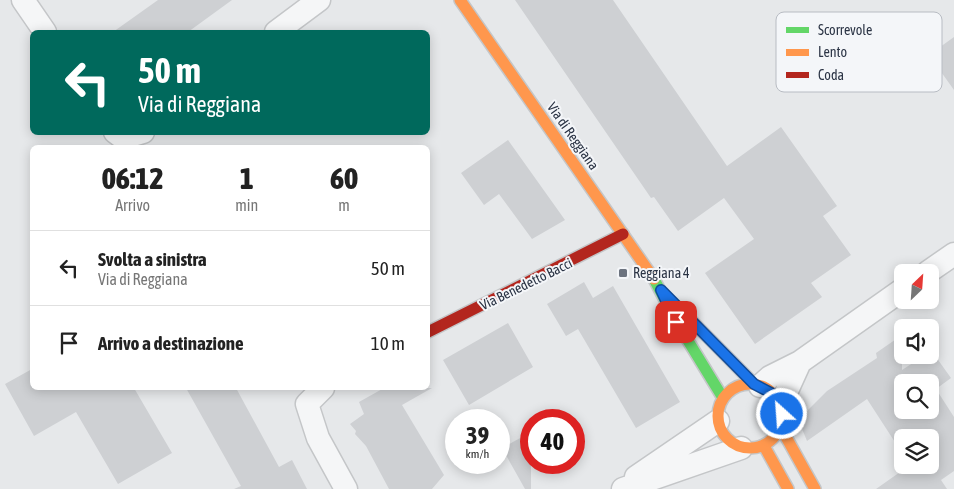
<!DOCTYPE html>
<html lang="it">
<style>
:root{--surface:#fff;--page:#f6f6f6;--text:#222;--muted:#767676;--line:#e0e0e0}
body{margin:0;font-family:"Asap Condensed",sans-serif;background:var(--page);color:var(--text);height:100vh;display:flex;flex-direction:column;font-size:19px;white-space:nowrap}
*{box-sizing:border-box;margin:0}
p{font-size:16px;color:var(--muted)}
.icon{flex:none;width:28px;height:28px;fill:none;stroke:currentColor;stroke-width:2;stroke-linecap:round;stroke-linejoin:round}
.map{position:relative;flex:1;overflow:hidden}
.panel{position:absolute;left:30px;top:145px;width:400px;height:245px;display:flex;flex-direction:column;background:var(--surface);border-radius:8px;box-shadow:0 2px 12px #0003}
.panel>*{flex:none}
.hud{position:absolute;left:30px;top:30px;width:400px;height:105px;border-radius:8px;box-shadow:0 2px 12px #0003;background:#00695c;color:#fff;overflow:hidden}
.needle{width:32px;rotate:25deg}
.tools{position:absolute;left:894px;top:264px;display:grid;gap:10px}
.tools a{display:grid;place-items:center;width:45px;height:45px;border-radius:8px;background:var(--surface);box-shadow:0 2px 12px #0003;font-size:25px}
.speed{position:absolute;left:445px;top:409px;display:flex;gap:10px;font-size:25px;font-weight:700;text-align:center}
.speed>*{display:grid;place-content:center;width:65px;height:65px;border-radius:50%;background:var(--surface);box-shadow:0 2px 12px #0003;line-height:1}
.speed small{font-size:12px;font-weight:400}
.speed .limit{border:8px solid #d22;background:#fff;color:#111}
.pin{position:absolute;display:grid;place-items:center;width:42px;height:42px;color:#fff;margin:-21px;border-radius:10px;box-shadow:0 2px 8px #0006}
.me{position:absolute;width:55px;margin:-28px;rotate:334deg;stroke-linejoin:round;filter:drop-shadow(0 0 4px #0008)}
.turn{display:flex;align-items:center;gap:18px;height:105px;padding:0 25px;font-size:22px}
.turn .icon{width:65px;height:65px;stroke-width:2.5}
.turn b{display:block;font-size:35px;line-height:42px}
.eta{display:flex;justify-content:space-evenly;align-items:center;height:85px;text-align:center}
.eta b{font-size:30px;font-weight:800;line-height:35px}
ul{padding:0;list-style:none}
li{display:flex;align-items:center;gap:15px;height:75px;padding:0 25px;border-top:1px solid var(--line)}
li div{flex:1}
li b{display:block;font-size:19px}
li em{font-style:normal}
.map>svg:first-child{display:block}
.building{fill:#ced0d3;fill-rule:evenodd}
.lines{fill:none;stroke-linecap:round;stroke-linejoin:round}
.street-casing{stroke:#c4c6c8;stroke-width:25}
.fast-casing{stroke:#c4c6c8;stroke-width:14}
.slow-casing{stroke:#c4c6c8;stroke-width:14}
.jam-casing{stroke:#c4c6c8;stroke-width:14}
.street{stroke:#f5f6f7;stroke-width:22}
.fast{stroke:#63d668;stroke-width:11}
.slow{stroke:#ff974d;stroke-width:11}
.jam{stroke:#b3261e;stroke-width:11}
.route-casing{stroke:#114b97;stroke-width:12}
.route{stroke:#1a73e8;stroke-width:9}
.poi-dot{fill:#6c737f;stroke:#f4f6f9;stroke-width:2}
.labels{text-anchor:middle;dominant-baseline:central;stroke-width:4;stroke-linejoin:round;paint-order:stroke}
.street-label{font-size:14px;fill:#2b3445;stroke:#f4f6f9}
.poi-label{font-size:14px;fill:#2b3445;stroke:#f4f6f9;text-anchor:start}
.key{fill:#f4f6f9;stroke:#b8bcc3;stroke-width:1}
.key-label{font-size:14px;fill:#2b3445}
</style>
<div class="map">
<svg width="954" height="489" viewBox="0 0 954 489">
<rect width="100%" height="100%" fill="#e6e8ea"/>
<!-- building -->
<path class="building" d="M 158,0 L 232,0 L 188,32 L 113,32 Z
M 515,0 L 613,0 L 727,166 L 781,127 L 837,206 L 823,216 L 851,255 L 811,283 L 822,297 L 755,344 L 705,273 L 754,239 L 724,198 L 678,231 L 654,197 L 651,198 Z
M 954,37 L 954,90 L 929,55 Z
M 508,140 L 565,220 L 532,239 L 499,194 L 484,205 L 461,173 Z
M 584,282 L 593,298 L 613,286 L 680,402 L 636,428 L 578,329 L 566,336 L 547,304 Z
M 508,323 L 533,367 L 469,405 L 443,360 Z
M 902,335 L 902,370 L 925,355 L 930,355 L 931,350 L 951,378 L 936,389 L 954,417 L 954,471 L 941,480 L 947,489 L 876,489 L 910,465 L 930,465 L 930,438 L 902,438 L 902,453 L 867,399 L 807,441 L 800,424 L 801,417 L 827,391 L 877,358 L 876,353 ZM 902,382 L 930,382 L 930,410 L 902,410 Z
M 32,369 L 32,388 L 134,388 L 172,453 L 118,484 L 76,412 L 34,436 L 5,384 Z
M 186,388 L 236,388 L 279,467 L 292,460 L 307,489 L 234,489 L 241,486 Z
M 384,388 L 432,388 L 402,405 L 444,475 L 432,489 L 389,489 L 366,446 L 355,434 L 356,431 L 350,424 L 364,414 L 359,402 Z
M 531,432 L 531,489 L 525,489 L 502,448 Z"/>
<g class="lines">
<!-- street casing -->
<g class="street-casing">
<path id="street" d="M 23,0 L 45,32
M 276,32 L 319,0
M 115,132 L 123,138 L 143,132
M 928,272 L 954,254
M 760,386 L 770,377 L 800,362 L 902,290
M 323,388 L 307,404 L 318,438 L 346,489
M 780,406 L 800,362
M 636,477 L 718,421
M 623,489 L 741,448"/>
</g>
<!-- fast casing -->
<g class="fast-casing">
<path id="fast" d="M 654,279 L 676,321 L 723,398"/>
</g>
<!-- slow casing -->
<g class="slow-casing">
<path id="slow" d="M 460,0 L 654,279
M 682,311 L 754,384
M718 416a32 32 0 1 1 64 0a32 32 0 1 1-64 0Z
M 781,428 L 815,489
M 764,446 L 788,489"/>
</g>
<!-- jam casing -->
<g class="jam-casing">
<path id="jam" d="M 428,332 L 623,234"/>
</g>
<!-- street -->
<use href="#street" class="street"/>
<!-- fast -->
<use href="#fast" class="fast"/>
<!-- slow -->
<use href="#slow" class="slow"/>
<!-- jam -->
<use href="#jam" class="jam"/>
</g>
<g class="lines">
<!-- route casing -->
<g class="route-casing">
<path id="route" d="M 676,322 L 661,290 L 754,384 L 773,394 L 782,414"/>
</g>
<!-- route -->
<use href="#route" class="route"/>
</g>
<!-- markers -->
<rect class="poi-dot" x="618" y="268" width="10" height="10" rx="2.5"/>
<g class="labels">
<!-- street labels -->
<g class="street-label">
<text transform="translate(573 136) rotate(55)">Via di Reggiana</text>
<text transform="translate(526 284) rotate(-26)">Via Benedetto Bacci</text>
</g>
<!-- poi labels -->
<g class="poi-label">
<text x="633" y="273">Reggiana 4</text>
</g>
</g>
<!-- legend -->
<rect x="776" y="12" width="166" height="80" rx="8" class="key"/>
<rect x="786" y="27" width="23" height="6" fill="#63d668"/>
<rect x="786" y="49" width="23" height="7" fill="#ff974d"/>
<rect x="786" y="72" width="23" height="6" fill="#b3261e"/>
<g class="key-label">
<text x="818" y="35">Scorrevole</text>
<text x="818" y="57">Lento</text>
<text x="818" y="80">Coda</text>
</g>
</svg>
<div class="tools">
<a><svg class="needle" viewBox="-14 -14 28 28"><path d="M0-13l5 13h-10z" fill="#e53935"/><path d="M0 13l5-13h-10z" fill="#767676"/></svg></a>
<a><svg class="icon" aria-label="sound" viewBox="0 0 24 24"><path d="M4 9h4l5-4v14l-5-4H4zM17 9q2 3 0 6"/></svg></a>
<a><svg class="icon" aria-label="search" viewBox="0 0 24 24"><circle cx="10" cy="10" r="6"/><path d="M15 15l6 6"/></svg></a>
<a><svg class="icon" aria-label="layers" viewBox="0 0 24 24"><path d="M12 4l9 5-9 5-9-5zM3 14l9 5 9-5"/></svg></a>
</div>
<div class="speed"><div>39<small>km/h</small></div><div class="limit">40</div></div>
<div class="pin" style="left:676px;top:322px;background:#d93025"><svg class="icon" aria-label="arrive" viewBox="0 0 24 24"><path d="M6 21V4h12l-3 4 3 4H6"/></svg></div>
<svg class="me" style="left:782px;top:414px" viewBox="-20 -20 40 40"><circle r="17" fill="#1a73e8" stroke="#fff" stroke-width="3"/><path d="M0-11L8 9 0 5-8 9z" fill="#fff"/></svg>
<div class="hud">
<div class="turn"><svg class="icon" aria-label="left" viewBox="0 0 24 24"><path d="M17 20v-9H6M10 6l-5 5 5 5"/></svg><div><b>50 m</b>Via di Reggiana</div></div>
</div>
<section class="panel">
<div class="eta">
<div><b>06:12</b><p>Arrivo</p></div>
<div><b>1</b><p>min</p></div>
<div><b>60</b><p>m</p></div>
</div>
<ul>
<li><svg class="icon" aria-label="left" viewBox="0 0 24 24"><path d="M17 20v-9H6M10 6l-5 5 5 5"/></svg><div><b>Svolta a sinistra</b><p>Via di Reggiana</p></div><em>50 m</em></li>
<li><svg class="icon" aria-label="arrive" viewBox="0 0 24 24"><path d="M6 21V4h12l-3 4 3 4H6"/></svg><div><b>Arrivo a destinazione</b></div><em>10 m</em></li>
</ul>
</section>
</div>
